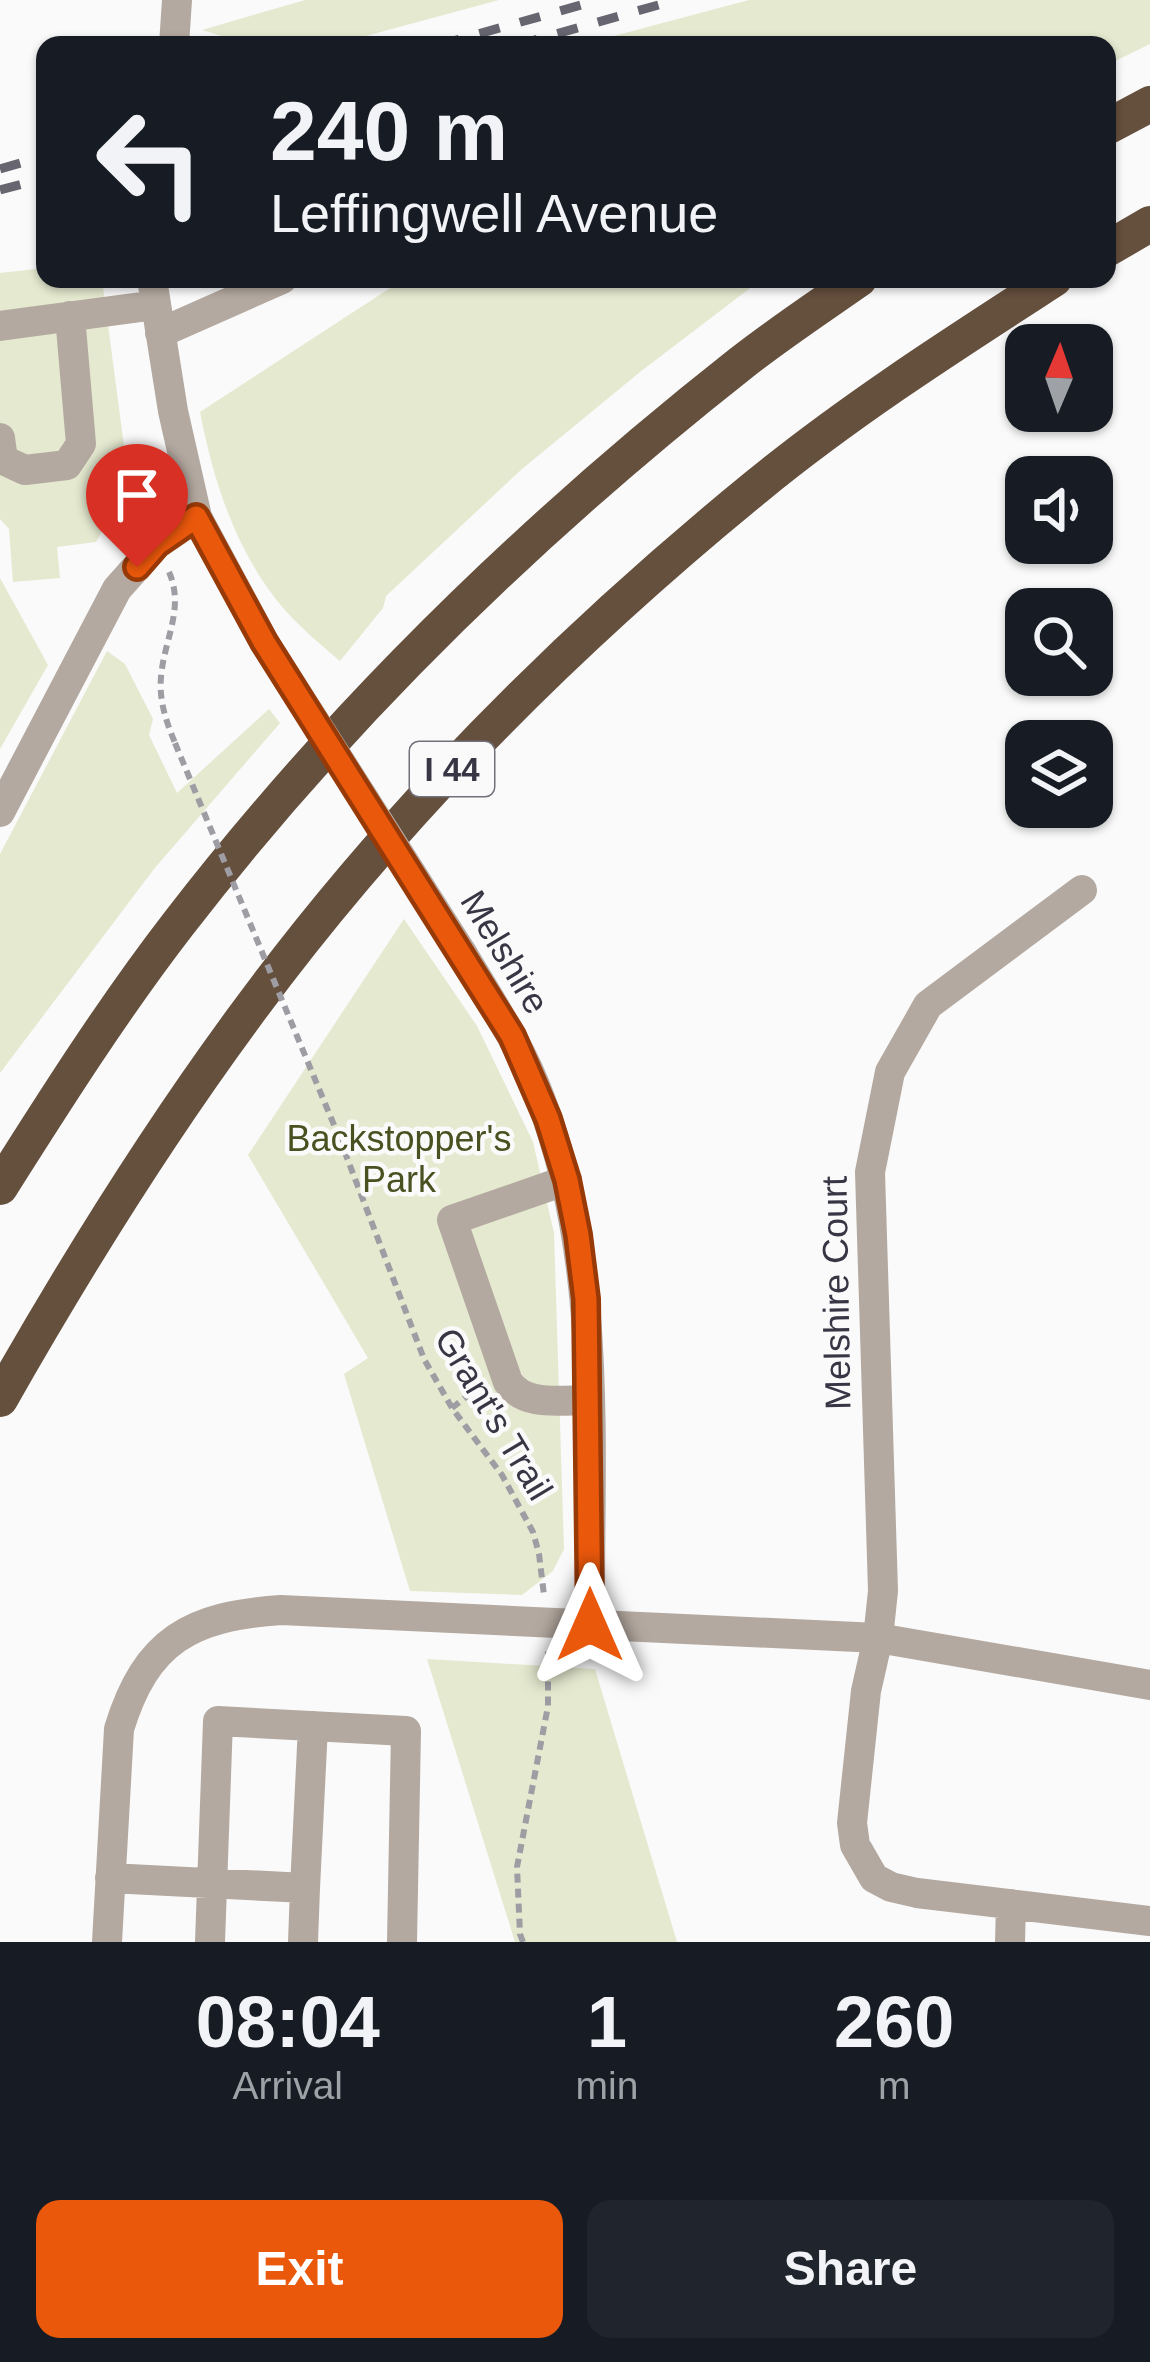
<!DOCTYPE html>
<style>
:root{--surface:#171b24;--page:#20242c;--text:#f1f3f6;--muted:#9ea1a6;--accent:#ea580c}
body{margin:0;font-family:Helvetica,sans-serif;background:var(--page);color:var(--text);height:100vh;display:flex;flex-direction:column;font-size:45px;white-space:nowrap}
*{box-sizing:border-box;margin:0}
p{font-size:39px;color:var(--muted)}
.icon{flex:none;width:66px;height:66px;fill:none;stroke:currentColor;stroke-width:2;stroke-linecap:round;stroke-linejoin:round}
.map{position:relative;height:1942px;overflow:hidden}
.details{display:flex;flex-direction:column;background:var(--surface);flex:1}
.details>*{flex:none}
.top-card{position:absolute;left:36px;top:36px;width:1080px;height:252px;border-radius:24px;box-shadow:0 3px 9px #0004;background:#171b24;color:var(--text);overflow:hidden}
.needle{width:78px;rotate:2deg}
.fabs{position:absolute;left:1005px;top:324px;display:grid;gap:24px}
.fabs a{display:grid;place-items:center;width:108px;height:108px;border-radius:24px;background:var(--surface);box-shadow:0 3px 9px #0004;font-size:60px}
.pin{position:absolute;display:grid;place-items:center;width:102px;height:102px;color:#fff;margin:-123px -51px;border-radius:50% 50% 50% 0;rotate:-45deg;box-shadow:0 0 12px #0007}
.pin .icon{rotate:45deg}
.me{position:absolute;width:132px;margin:-66px;rotate:0deg;stroke-linejoin:round;filter:drop-shadow(0 0 9px #0008)}
.turn{display:flex;align-items:center;gap:42px;height:252px;padding:0 36px;font-size:54px}
.turn .icon{width:156px;height:156px;stroke-width:2.5}
.turn b{display:block;font-size:84px;line-height:102px}
.eta{display:flex;justify-content:space-evenly;align-items:center;height:204px;text-align:center}
.eta b{font-size:72px;font-weight:800;line-height:84px}
.button{display:flex;gap:24px;margin-top:auto;padding:24px 36px}
.button a{flex:1;height:138px;border-radius:24px;background:var(--accent);color:#fff;font-size:48px;font-weight:800;line-height:138px;text-align:center}
.button a+a{background:var(--page);color:var(--text)}
.map>svg:first-child{display:block}
.green{fill:#e4e9cf}
.lines{fill:none;stroke-linecap:round;stroke-linejoin:round}
.path{stroke:#9e9da4;stroke-width:6;stroke-dasharray:9 6;stroke-linecap:butt}
.minor{stroke:#b4a9a0;stroke-width:30}
.highway{stroke:#654f3d;stroke-width:36}
.rail{stroke:#676570;stroke-width:9;stroke-dasharray:21 21;stroke-linecap:butt}
.path-bridge{stroke:#9e9da4;stroke-width:6;stroke-dasharray:9 6;stroke-linecap:butt}
.minor-bridge{stroke:#b4a9a0;stroke-width:30}
.route-casing{stroke:#983908;stroke-width:30}
.route{stroke:#ea580c;stroke-width:21}
.labels{text-anchor:middle;dominant-baseline:central;stroke-width:9;stroke-linejoin:round;paint-order:stroke}
.shield{fill:#fafafa;stroke:#72717b;stroke-width:3}
.shield-label{font-size:33px;font-weight:bold;fill:#383644}
.street-label{font-size:36px;fill:#383644;stroke:#fafafa}
.park-label{font-size:36px;fill:#495121;stroke:#fafafa}
</style>
<div class="map">
<svg width="1150" height="1942" viewBox="0 0 1150 1942">
<rect width="100%" height="100%" fill="#fafafa"/>
<!-- green -->
<path class="green" d="M 305,0 L 499,0 L 336,44 L 251,45 L 202,30 Z
M 749,0 L 1150,0 L 1150,44 L 1107,65 L 1107,45 L 613,45 L 610,37 Z
M 45,268 L 45,279 L 102,279 L 129,484 L 96,542 L 57,547 L 60,578 L 13,582 L 9,529 L 0,519 L 0,273 Z
M 404,279 L 762,279 L 640,372 L 522,469 L 386,596 L 383,608 L 340,661 C 321,645 301,628 284,609 C 236,553 214,483 200,412 Z
M 0,578 L 48,665 L 0,749 Z
M 107,651 L 125,664 L 153,719 L 149,735 L 177,793 L 269,709 L 280,723 L 154,869 L 0,1073 L 0,854 Z
M 404,919 L 477,1026 L 533,1142 L 554,1233 L 564,1549 L 553,1571 L 522,1595 L 410,1591 L 344,1374 L 368,1358 L 248,1155 Z
M 427,1659 L 595,1669 L 677,1942 L 515,1942 Z"/>
<g class="lines">
<!-- path -->
<path class="path" d="M 96,476 L 128,493 L 143,516
M 169,572 C 185,608 164,640 161,677 C 159,701 166,721 175,743
M 339,1137 L 424,1359 L 452,1408 L 502,1475 L 533,1532 L 539,1554 L 544,1595
M 452,1408 L 471,1393 L 461,1368 L 472,1363
M 523,1942 L 520,1934 L 517,1867 L 548,1706 L 548,1650"/>
<!-- minor -->
<path class="minor" d="M 174,45 L 177,0
M 152,279 L 173,411 L 197,517 L 264,642
M 0,326 L 156,305
M 160,333 L 282,279
M 0,438 L 3,460 L 25,470 L 67,465 L 81,444 L 70,316
M 0,812 L 117,589 L 157,544 L 197,517
M 1082,890 L 928,1005 L 890,1072 L 870,1172 L 883,1591 L 878,1638 L 866,1691 L 852,1823 L 855,1845 L 874,1878 L 891,1887 L 917,1893 L 1150,1921
M 462,953 C 490,1000 521,1046 540,1098 C 604,1265 589,1449 590,1625
M 567,1180 L 452,1220 L 508,1382 C 525,1407 560,1400 588,1400
M 110,1878 L 305,1888 L 313,1726
M 107,1942 L 119,1729 C 146,1640 191,1616 281,1610 L 878,1638 L 1150,1685
M 210,1942 L 218,1721 L 406,1731 L 402,1942
M 303,1942 L 305,1888
M 1010,1942 L 1011,1904"/>
<!-- highway -->
<path class="highway" d="M 1107,127 L 1150,104
M 1107,249 L 1150,224
M 0,1187 C 57,1097 114,1007 179,923 C 341,713 532,528 740,364 C 778,334 819,307 859,279
M 0,1399 C 75,1267 155,1138 245,1016 C 390,818 566,642 756,487 C 850,410 952,345 1054,279"/>
<!-- rail -->
<path class="rail" d="M 439,45 L 599,0
M 517,45 L 676,0
M 0,169 L 45,156
M 0,190 L 45,178"/>
<!-- path-bridge -->
<path class="path-bridge" d="M 175,743 L 339,1137"/>
<!-- minor-bridge -->
<path class="minor-bridge" d="M 264,642 L 462,953"/>
</g>
<g class="lines">
<!-- route casing -->
<g class="route-casing">
<path id="route" d="M 137,567 L 157,544 L 196,517 L 264,642 L 512,1036 L 548,1119 L 567,1180 L 578,1235 L 586,1299 L 590,1625"/>
</g>
<!-- route -->
<use href="#route" class="route"/>
</g>
<g class="labels">
<!-- shield labels -->
<rect class="shield" x="410" y="742" width="84" height="54" rx="9"/>
<g class="shield-label">
<text x="452" y="769">I 44</text>
</g>
<!-- street labels -->
<g class="street-label">
<text transform="translate(505 952) rotate(59)">Melshire</text>
<text transform="translate(836 1293) rotate(-91)">Melshire Court</text>
<text transform="translate(494 1414) rotate(59)">Grant's Trail</text>
</g>
<!-- park labels -->
<g class="park-label">
<text x="399" y="1138">Backstopper's<tspan x="399" dy="41">Park</tspan></text>
</g>
</g>
</svg>
<div class="fabs">
<a><svg class="needle" viewBox="-14 -14 28 28"><path d="M0-13l5 13h-10z" fill="#e53935"/><path d="M0 13l5-13h-10z" fill="#9ea1a6"/></svg></a>
<a><svg class="icon" aria-label="sound" viewBox="0 0 24 24"><path d="M4 9h4l5-4v14l-5-4H4zM17 9q2 3 0 6"/></svg></a>
<a><svg class="icon" aria-label="search" viewBox="0 0 24 24"><circle cx="10" cy="10" r="6"/><path d="M15 15l6 6"/></svg></a>
<a><svg class="icon" aria-label="layers" viewBox="0 0 24 24"><path d="M12 4l9 5-9 5-9-5zM3 14l9 5 9-5"/></svg></a>
</div>
<div class="pin" style="left:137px;top:567px;background:#d93025"><svg class="icon" aria-label="arrive" viewBox="0 0 24 24"><path d="M6 21V4h12l-3 4 3 4H6"/></svg></div>
<svg class="me" style="left:590px;top:1625px" viewBox="-20 -20 40 40"><path d="M0-17L14 15 0 8-14 15z" fill="#ea580c" stroke="#fff" stroke-width="4"/></svg>
<div class="top-card">
<div class="turn"><svg class="icon" aria-label="left" viewBox="0 0 24 24"><path d="M17 20v-9H6M10 6l-5 5 5 5"/></svg><div><b>240 m</b>Leffingwell Avenue</div></div>
</div>
</div>
<section class="details">
<div class="eta">
<div><b>08:04</b><p>Arrival</p></div>
<div><b>1</b><p>min</p></div>
<div><b>260</b><p>m</p></div>
</div>
<div class="button"><a>Exit</a><a>Share</a></div>
</section>
